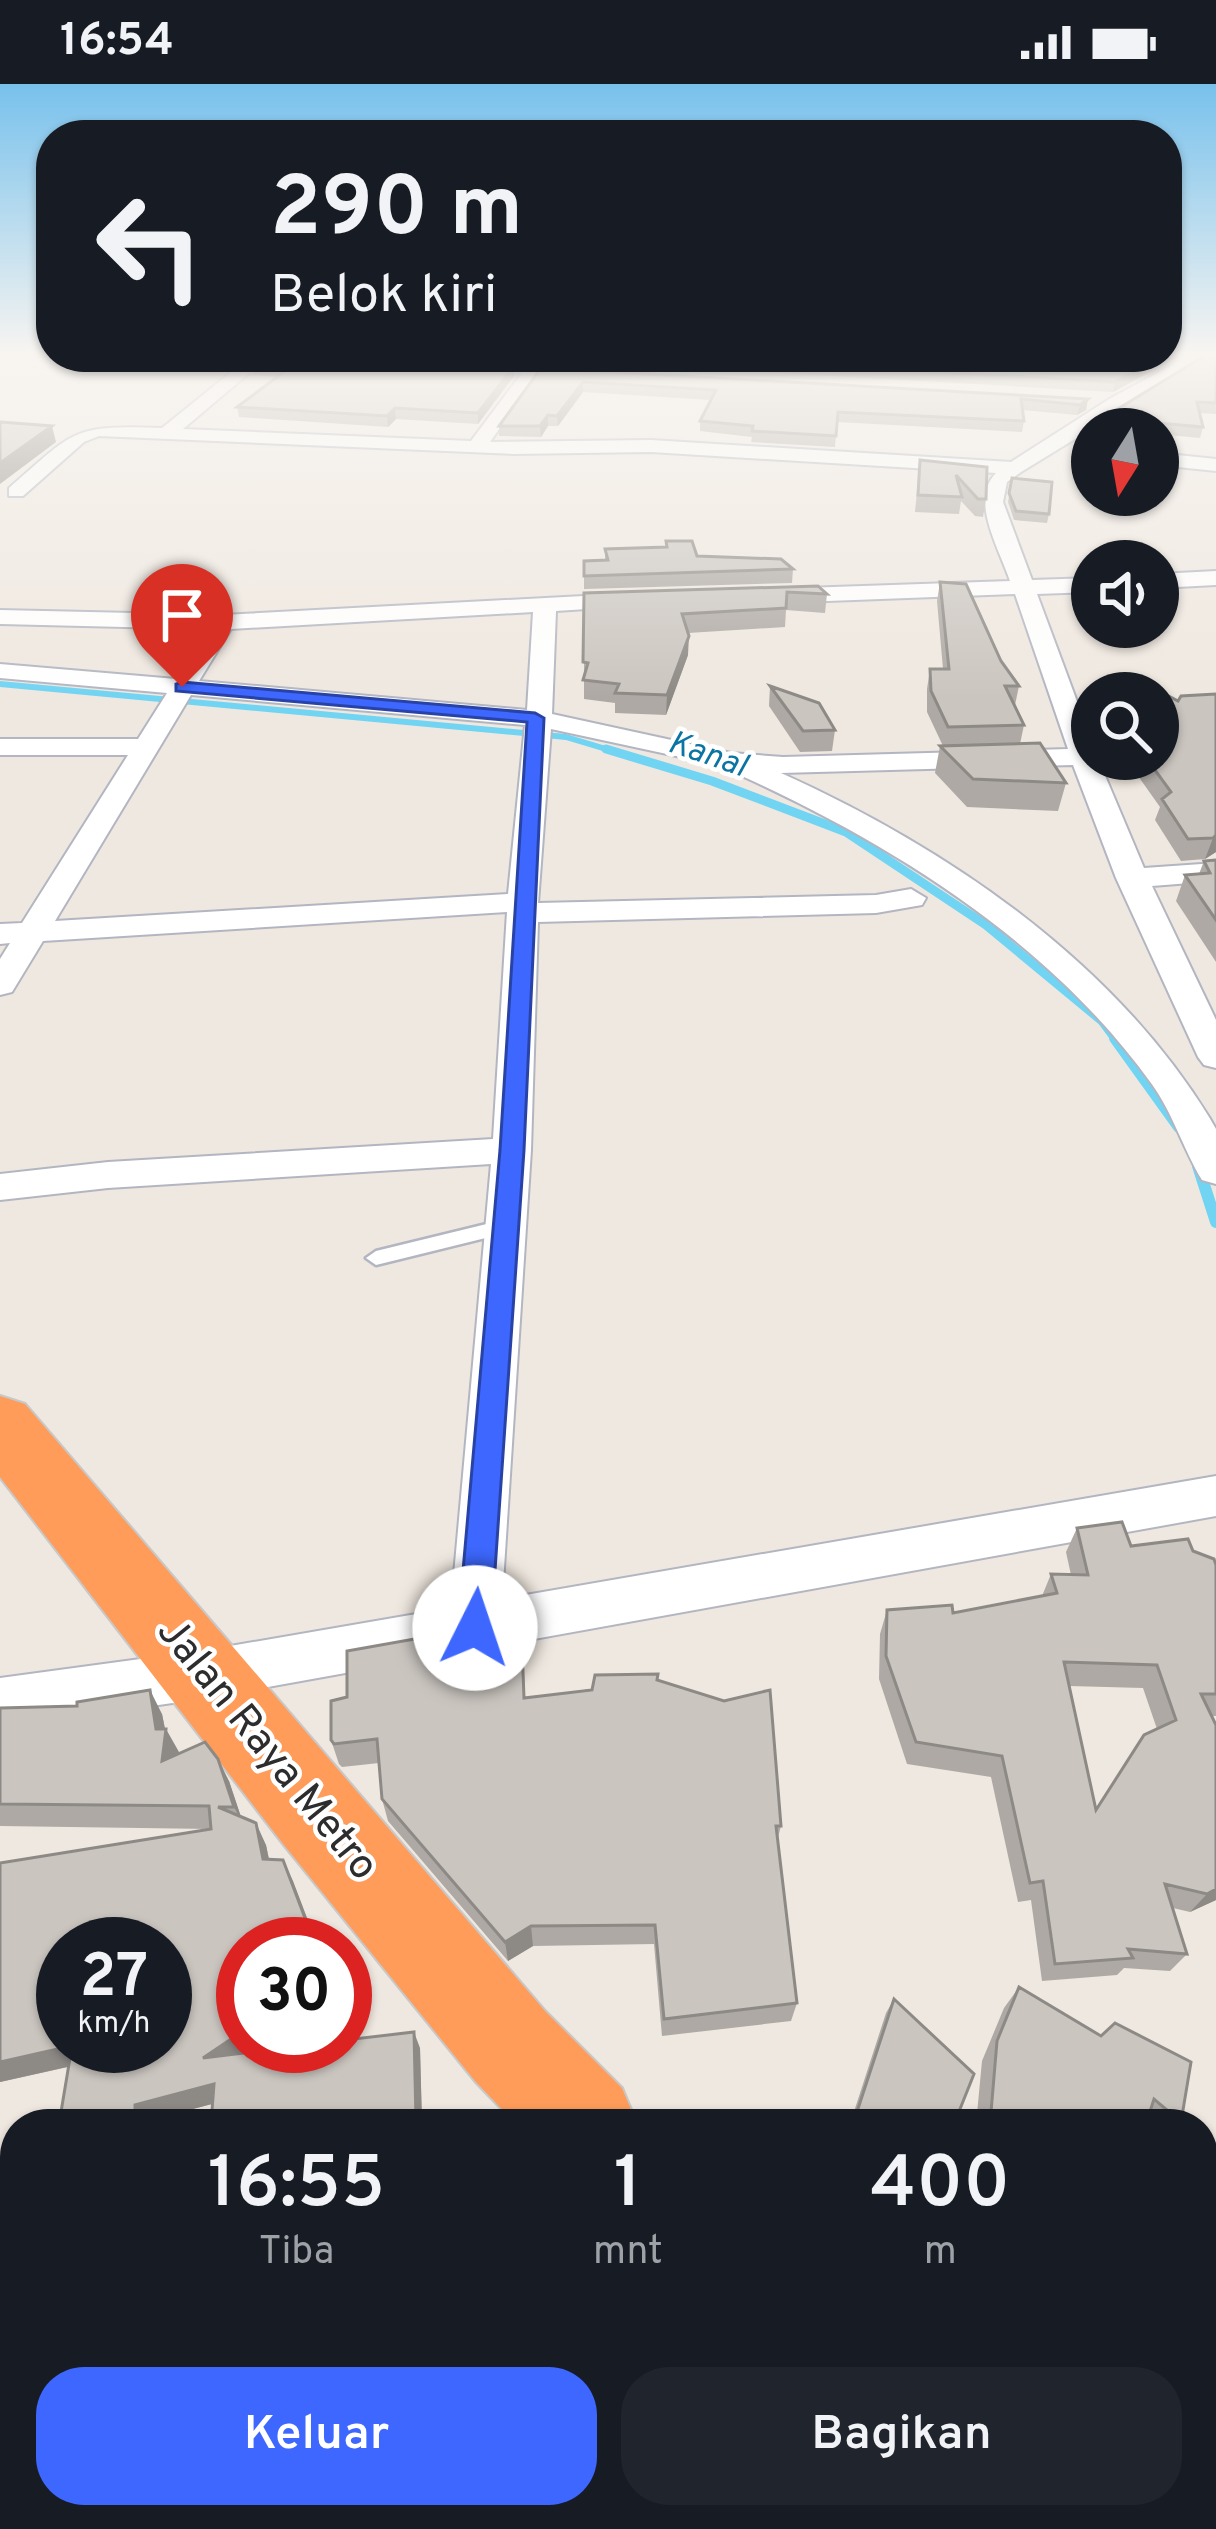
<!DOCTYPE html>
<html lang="id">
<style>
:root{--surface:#171b24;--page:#20242c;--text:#f1f3f6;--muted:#9ea1a6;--accent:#3d67fe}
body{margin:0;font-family:Overpass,sans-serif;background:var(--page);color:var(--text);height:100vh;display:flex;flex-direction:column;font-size:45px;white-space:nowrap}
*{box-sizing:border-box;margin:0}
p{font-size:39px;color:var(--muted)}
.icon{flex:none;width:66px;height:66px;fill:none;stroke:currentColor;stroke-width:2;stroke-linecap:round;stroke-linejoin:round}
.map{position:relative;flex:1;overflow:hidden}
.sheet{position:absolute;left:0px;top:2025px;width:1218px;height:420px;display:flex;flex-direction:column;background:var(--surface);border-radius:48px 48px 0 0;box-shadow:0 3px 9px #0004}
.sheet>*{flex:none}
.guide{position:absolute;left:36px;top:36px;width:1146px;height:252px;border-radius:48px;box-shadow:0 3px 9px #0004;background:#171b24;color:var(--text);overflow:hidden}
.needle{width:78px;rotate:191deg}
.buttons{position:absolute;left:1071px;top:324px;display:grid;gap:24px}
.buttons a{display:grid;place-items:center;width:108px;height:108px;border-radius:50%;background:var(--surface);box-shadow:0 3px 9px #0004;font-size:60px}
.speed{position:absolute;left:36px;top:1833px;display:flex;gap:24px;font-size:60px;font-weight:700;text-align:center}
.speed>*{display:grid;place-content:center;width:156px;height:156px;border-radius:50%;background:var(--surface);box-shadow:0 3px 9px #0004;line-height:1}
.speed small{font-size:30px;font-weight:400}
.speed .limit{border:18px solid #d22;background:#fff;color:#111}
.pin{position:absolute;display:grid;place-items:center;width:102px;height:102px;color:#fff;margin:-123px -51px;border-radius:50% 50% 50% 0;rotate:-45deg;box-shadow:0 0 12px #0007}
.pin .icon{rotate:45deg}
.me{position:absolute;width:132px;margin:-66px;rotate:4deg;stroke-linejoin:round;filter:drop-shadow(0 0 9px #0008)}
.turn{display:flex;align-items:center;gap:42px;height:252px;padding:0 36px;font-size:54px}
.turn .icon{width:156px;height:156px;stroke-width:2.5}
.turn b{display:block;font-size:84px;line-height:102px}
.eta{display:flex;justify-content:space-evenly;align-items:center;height:204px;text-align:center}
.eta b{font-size:72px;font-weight:600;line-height:84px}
.cta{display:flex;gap:24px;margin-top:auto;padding:24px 36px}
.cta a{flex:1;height:138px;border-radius:48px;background:var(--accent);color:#fff;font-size:48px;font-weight:600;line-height:138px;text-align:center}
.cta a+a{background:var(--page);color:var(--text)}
.status{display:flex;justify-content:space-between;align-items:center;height:84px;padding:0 60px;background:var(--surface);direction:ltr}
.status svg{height:33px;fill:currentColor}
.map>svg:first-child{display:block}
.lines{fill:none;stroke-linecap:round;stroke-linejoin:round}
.stream-far2{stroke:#71d4f2;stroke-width:6}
.stream-far1{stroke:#71d4f2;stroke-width:9}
.stream{stroke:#71d4f2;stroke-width:12}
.lane-casing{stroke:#b3b6c1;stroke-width:5}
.street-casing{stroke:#b3b6c1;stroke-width:4}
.highway-casing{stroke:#c8c8c8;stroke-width:4}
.lane{fill:#fff;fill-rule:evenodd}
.street{fill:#fff;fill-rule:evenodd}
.highway{fill:#ff9c5a;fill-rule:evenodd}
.wall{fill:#aea9a4;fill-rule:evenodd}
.shaded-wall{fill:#8d8a86}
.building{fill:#cac5bf;stroke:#8d8a86;stroke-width:3;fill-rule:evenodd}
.route{fill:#3d67fe;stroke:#2843a5;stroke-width:3}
.labels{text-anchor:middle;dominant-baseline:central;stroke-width:9;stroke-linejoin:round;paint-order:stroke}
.far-water-label{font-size:33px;font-style:italic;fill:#0b74a3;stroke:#fff}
.near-street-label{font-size:42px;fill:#2d2d2d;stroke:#fff}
</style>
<div class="status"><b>16:54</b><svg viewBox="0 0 49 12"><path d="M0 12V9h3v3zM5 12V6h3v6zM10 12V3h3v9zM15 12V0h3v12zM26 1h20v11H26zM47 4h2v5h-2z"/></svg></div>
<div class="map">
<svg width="1216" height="2445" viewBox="0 0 1216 2445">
<rect width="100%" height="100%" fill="#efe8e0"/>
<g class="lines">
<!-- stream-far2 -->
<path class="stream-far2" d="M 0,600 L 566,653 L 616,668"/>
<!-- stream-far1 -->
<path class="stream-far1" d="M 606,665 L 712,697 L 846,748 L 986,841 L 1102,937 L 1117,957"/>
<!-- stream -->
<path class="stream" d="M 1115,954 L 1179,1043
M 1198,1082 L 1216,1138"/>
<!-- lane casing -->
<g class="lane-casing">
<path id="lane" d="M 503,1136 L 513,1143 L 510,1148 L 376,1181 L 366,1174 L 376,1167 Z"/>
</g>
<!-- street casing -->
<g class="street-casing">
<path id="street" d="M 1191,271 L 1212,271 L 1021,388 L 1007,398 L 1003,418 L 1032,496 L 1092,494 L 1092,508 L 1037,510 L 1092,658 L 1092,675 L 1098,675 L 1144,784 L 1216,779 L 1216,797 L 1152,802 L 1216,936 L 1216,984 L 1204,981 L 1198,973 L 1116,794 L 1073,681 L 781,689 C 947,764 1112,876 1209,1033 L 1216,1045 L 1216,1100 L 1202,1096 C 1183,1065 1173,1029 1151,999 C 1051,860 897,763 744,693 L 741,686 L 551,645 L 538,819 L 876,811 L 911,805 L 926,814 L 922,821 L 876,829 L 538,838 L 531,1066 L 502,1515 L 1216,1392 L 1216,1432 L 207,1614 L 0,1644 L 0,1594 L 207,1566 L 451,1524 L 491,1080 L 108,1104 L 0,1116 L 0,1090 L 108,1078 L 493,1055 L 507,828 L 43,857 L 12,908 L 0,911 L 0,875 L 10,859 L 0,860 L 0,840 L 22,839 L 128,671 L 0,671 L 0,655 L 138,655 L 167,609 L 0,594 L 0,580 L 176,595 L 207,545 L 0,540 L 0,526 L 223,531 L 640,509 L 651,516 L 648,521 L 556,527 L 552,630 L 731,669 L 783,673 L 1068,665 L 1015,510 L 774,519 L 763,512 L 774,505 L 1010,497 C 1000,466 969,416 996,389 L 651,368 L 513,370 L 99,352 L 84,358 L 23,412 L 9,412 L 9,404 C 76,346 71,341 162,344 L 250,273 L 268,273 L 183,345 L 471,357 L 522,289 L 346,278 L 338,273 L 529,279 L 534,273 L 550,273 L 545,280 L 594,283 L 602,288 L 594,293 L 538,290 L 490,358 L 651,356 L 1011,378 L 1111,314 ZM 533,528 L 527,626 L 199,597 L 231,545 ZM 191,611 L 525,641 L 508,810 L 55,837 Z
M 1158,369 L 1216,375 L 1216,387 L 1158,381 Z
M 1216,487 L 1216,501 L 1158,504 L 1158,490 Z
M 15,2280 L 15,2352 L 0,2355 L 0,2283 Z"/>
</g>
<!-- highway casing -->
<g class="highway-casing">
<path id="highway" d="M 0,1312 L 25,1320 L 545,1927 L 622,2004 L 637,2040 L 516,2040 L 475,1997 L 284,1761 L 0,1393 Z
M 986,2430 L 1121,2430 L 1127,2445 L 992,2445 Z"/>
</g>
<!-- lane -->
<use href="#lane" class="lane"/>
<!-- street -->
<use href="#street" class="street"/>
<!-- highway -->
<use href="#highway" class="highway"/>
</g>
<!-- wall -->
<path class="wall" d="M 1181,271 L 1113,308 L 553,276 L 552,273 L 899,273 L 1062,287 L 1067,285 L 1068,273 Z
M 1216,271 L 1216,330 L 1200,329 L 1203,343 L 1200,354 L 1158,350 L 1158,345 L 1101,344 L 1103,334 Z
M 243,273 L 223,289 L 191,287 L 189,277 Z
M 252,281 L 514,292 L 478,340 L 396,335 L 388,343 L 239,333 L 237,323 L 277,293 L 253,291 Z
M 541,284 L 1088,315 L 1086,326 L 1077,331 L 1022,326 L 1024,337 L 1022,348 L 837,338 L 835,363 L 751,358 L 752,353 L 700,347 L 700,337 L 711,316 L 583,308 L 558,342 L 548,342 L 541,353 L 499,352 L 499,342 Z
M 920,376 L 987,383 L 986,415 L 983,433 L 975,432 L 961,417 L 959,430 L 915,428 Z
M 1012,394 L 1049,430 L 1047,439 L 1014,436 L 1008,418 Z
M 605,465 L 697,472 L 793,485 L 792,499 L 584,505 L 584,492 L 605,476 Z
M 940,498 L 1019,602 L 1015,621 L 1024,641 L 1020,660 L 1066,699 L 1058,727 L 967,723 L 935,689 L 940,662 L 943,662 L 927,628 L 927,605 L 930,585 L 943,585 L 937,517 Z
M 818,502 L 827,510 L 825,529 L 786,526 L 785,543 L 688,549 L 688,571 L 666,631 L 615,629 L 615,619 L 584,615 L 584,509 Z
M 1112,600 L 1150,602 L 1178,617 L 1181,612 L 1216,610 L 1216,768 L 1205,775 L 1181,777 L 1155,736 L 1160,723 L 1126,675 L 1158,675 L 1158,609 L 1109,609 Z
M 770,602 L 835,646 L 832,667 L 800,668 L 769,622 Z
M 1216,776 L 1216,878 L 1176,817 L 1185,791 L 1199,790 L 1204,777 Z
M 1077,1444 L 1131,1462 L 1193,1467 L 1216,1481 L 1216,1632 L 1211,1632 L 1216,1816 L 1190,1828 L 1173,1824 L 1187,1870 L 1170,1887 L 1124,1884 L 1117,1891 L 1042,1897 L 1031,1816 L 1018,1818 L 991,1693 L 907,1680 L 879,1595 L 880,1550 L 887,1526 L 953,1529 L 1042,1512 L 1051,1490 L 1071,1491 L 1066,1468 ZM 1069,1602 L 1143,1604 L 1157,1645 L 1096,1725 Z
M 523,1562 L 525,1614 L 657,1596 L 781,1742 L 777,1757 L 797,1919 L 791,1937 L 662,1952 L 654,1860 L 533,1862 L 508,1877 L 388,1737 L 382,1715 L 379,1679 L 342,1683 L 339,1680 L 331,1656 Z
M 77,1622 L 162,1630 L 165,1645 L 179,1670 L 229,1697 L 241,1733 L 266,1761 L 269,1775 L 283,1776 L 317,1860 L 243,1860 L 243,1962 L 258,1962 L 249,1968 L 420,1964 L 422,2040 L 211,2040 L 212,2020 L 151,2036 L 151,2040 L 59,2040 L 68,1983 L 0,1998 L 0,1779 L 211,1745 L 0,1742 L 0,1624 Z
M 1019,1903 L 1181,2038 L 1179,2040 L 976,2040 L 982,1977 L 1004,1924 Z
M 894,1915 L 954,2040 L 850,2040 L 886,1929 Z"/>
<!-- shaded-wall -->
<path class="shaded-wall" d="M 1167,271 L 1181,271 L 1113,308 L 1115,298 Z
M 229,273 L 243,273 L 223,289 L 221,279 Z
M 514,282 L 514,292 L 478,340 L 478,329 Z
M 583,298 L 583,308 L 558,342 L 557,332 Z
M 1088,315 L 1086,326 L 1077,331 L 1080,321 Z
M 395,324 L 396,335 L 388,343 L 387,332 Z
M 548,331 L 548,342 L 541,353 L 540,342 Z
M 52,342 L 56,358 L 0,400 L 0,379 Z
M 689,552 L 688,571 L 666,631 L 667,611 Z
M 1216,751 L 1216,768 L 1205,775 L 1213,754 Z
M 150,1606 L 162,1630 L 166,1650 L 166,1645 L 179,1668 L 175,1700 L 162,1677 Z
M 218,1675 L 229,1697 L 245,1745 L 234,1723 Z
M 256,1739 L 266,1761 L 273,1796 L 263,1775 Z
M 283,1776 L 293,1797 L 317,1860 L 301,1860 Z
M 1216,1805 L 1216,1816 L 1190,1828 L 1207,1810 Z
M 531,1842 L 533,1862 L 508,1877 L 505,1858 Z
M 243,1947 L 243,1962 L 258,1962 L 216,1990 L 203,1974 Z
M 414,1948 L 420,1964 L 422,2040 L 417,2040 L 416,2037 Z
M 72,1962 L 89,1978 L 0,1998 L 0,1978 Z
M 214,2000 L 227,2016 L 151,2036 L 151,2040 L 135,2040 L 135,2021 Z
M 0,2354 L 14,2357 L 5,2422 L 0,2421 Z
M 150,2430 L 171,2430 L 174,2445 L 153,2445 Z
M 440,2430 L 447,2430 L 446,2445 L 439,2445 Z"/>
<!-- building -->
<path class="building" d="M 1206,271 L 1216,271 L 1216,319 L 1197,318 L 1203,343 L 1103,334 Z
M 195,273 L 229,273 L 221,279 L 189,277 Z
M 261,273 L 355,273 L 514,282 L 478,329 L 395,324 L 387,332 L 237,323 L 289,284 L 252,281 Z
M 676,273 L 899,273 L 1062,287 L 1068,285 L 1069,273 L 1162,273 L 1115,298 Z
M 541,284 L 1088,315 L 1080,321 L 1021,315 L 1024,337 L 838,328 L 836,352 L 752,347 L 753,342 L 700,337 L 716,306 L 583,298 L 557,332 L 548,331 L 540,342 L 499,342 Z
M 0,338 L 1,338 L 52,342 L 0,379 Z
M 920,376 L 987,383 L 986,415 L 978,415 L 956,391 L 962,413 L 918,411 Z
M 1012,394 L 1052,398 L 1049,430 L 1016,427 L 1009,409 Z
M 666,457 L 692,457 L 697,472 L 781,475 L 793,485 L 584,492 L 584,477 L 608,476 L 605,465 L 667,463 Z
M 940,498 L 966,500 L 1001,577 L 1019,602 L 1005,602 L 1024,641 L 948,643 L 931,607 L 930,585 L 949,585 Z
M 818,502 L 827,510 L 787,508 L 786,524 L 682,530 L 689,552 L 667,611 L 615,609 L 619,600 L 583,596 L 588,579 L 583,578 L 584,509 Z
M 1112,600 L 1150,602 L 1178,617 L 1181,612 L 1216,610 L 1216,751 L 1213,754 L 1188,755 L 1162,715 L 1171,708 L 1147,675 L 1158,675 L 1158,609 L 1115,609 Z
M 770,602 L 819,619 L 835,646 L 803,647 Z
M 1040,659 L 1066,699 L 973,695 L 940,662 Z
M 1216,776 L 1216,836 L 1185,791 L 1210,789 L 1204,777 Z
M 1122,1438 L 1131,1462 L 1188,1455 L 1193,1467 L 1214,1475 L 1216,1481 L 1216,1610 L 1201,1610 L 1216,1641 L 1216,1805 L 1207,1810 L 1165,1800 L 1187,1870 L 1128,1865 L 1133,1874 L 1055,1880 L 1043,1797 L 1030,1799 L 1002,1672 L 916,1658 L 886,1572 L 887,1526 L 952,1521 L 953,1529 L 1057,1509 L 1051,1490 L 1088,1491 L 1077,1444 ZM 1064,1578 L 1157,1581 L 1176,1636 L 1144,1651 L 1096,1726 Z
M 521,1536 L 524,1614 L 592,1606 L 595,1591 L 658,1590 L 657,1596 L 724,1617 L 770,1606 L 781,1742 L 776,1742 L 797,1919 L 664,1935 L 655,1841 L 531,1842 L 505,1858 L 382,1715 L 377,1655 L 334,1660 L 331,1656 L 331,1617 L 347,1613 L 347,1567 Z
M 150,1606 L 156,1645 L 166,1645 L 162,1677 L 205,1658 L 218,1675 L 234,1723 L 218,1723 L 256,1739 L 263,1775 L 283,1776 L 308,1842 L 300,1853 L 301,1860 L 243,1860 L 243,1947 L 203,1974 L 299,1962 L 345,1962 L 345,1956 L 414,1948 L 416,2037 L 394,2040 L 211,2040 L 214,2000 L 135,2021 L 135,2040 L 59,2040 L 72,1962 L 165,1962 L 165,1860 L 63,1860 L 63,1962 L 71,1962 L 0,1978 L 0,1779 L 211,1745 L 209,1722 L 0,1720 L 0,1624 L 77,1622 L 77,1618 Z
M 1019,1903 L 1101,1952 L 1115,1939 L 1191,1978 L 1181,2038 L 1154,2015 L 1146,2040 L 990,2040 L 997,1957 Z
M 894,1915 L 974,1990 L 954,2040 L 853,2040 Z
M 15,2376 L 15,2430 L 150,2430 L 153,2445 L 0,2445 L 0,2393 Z
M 227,2430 L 440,2430 L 439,2445 L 224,2445 Z
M 582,2430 L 869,2430 L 871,2445 L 528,2445 L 582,2432 Z"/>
<!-- sky -->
<linearGradient id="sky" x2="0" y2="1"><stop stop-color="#78c1ec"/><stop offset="0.44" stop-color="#f8f5f1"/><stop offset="1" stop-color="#f8f5f1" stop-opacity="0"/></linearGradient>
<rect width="1216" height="614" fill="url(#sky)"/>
<!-- route -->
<path class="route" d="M 182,598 L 535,629 L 544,634 L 524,1066 L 491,1544 L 486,1554 L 475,1558 L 463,1554 L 458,1544 L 500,1066 L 527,638 L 176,607 L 176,600 Z"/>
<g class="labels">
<!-- far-water labels -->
<g class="far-water-label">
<text transform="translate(707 672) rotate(19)">Kanal</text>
</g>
<!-- near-street labels -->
<g class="near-street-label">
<text transform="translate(266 1666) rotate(51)">Jalan Raya Metro</text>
</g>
</g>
</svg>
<div class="buttons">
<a><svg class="needle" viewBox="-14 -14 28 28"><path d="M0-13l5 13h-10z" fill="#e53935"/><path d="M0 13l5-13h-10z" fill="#9ea1a6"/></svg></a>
<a><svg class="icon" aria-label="sound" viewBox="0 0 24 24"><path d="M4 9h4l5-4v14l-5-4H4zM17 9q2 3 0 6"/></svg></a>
<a><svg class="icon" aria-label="search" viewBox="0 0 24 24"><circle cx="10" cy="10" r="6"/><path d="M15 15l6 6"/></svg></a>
</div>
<div class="speed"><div>27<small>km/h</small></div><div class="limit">30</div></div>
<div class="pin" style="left:182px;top:603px;background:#d93025"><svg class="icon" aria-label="arrive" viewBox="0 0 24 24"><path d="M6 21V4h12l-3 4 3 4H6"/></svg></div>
<svg class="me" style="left:475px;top:1544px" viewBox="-20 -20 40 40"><circle r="19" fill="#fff"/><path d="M0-13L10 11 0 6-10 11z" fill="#3d67fe"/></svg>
<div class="guide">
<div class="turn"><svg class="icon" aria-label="left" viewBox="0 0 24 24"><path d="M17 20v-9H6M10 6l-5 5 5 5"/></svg><div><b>290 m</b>Belok kiri</div></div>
</div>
<section class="sheet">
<div class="eta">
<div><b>16:55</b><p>Tiba</p></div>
<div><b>1</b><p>mnt</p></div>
<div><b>400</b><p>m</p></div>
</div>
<div class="cta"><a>Keluar</a><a>Bagikan</a></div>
</section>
</div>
